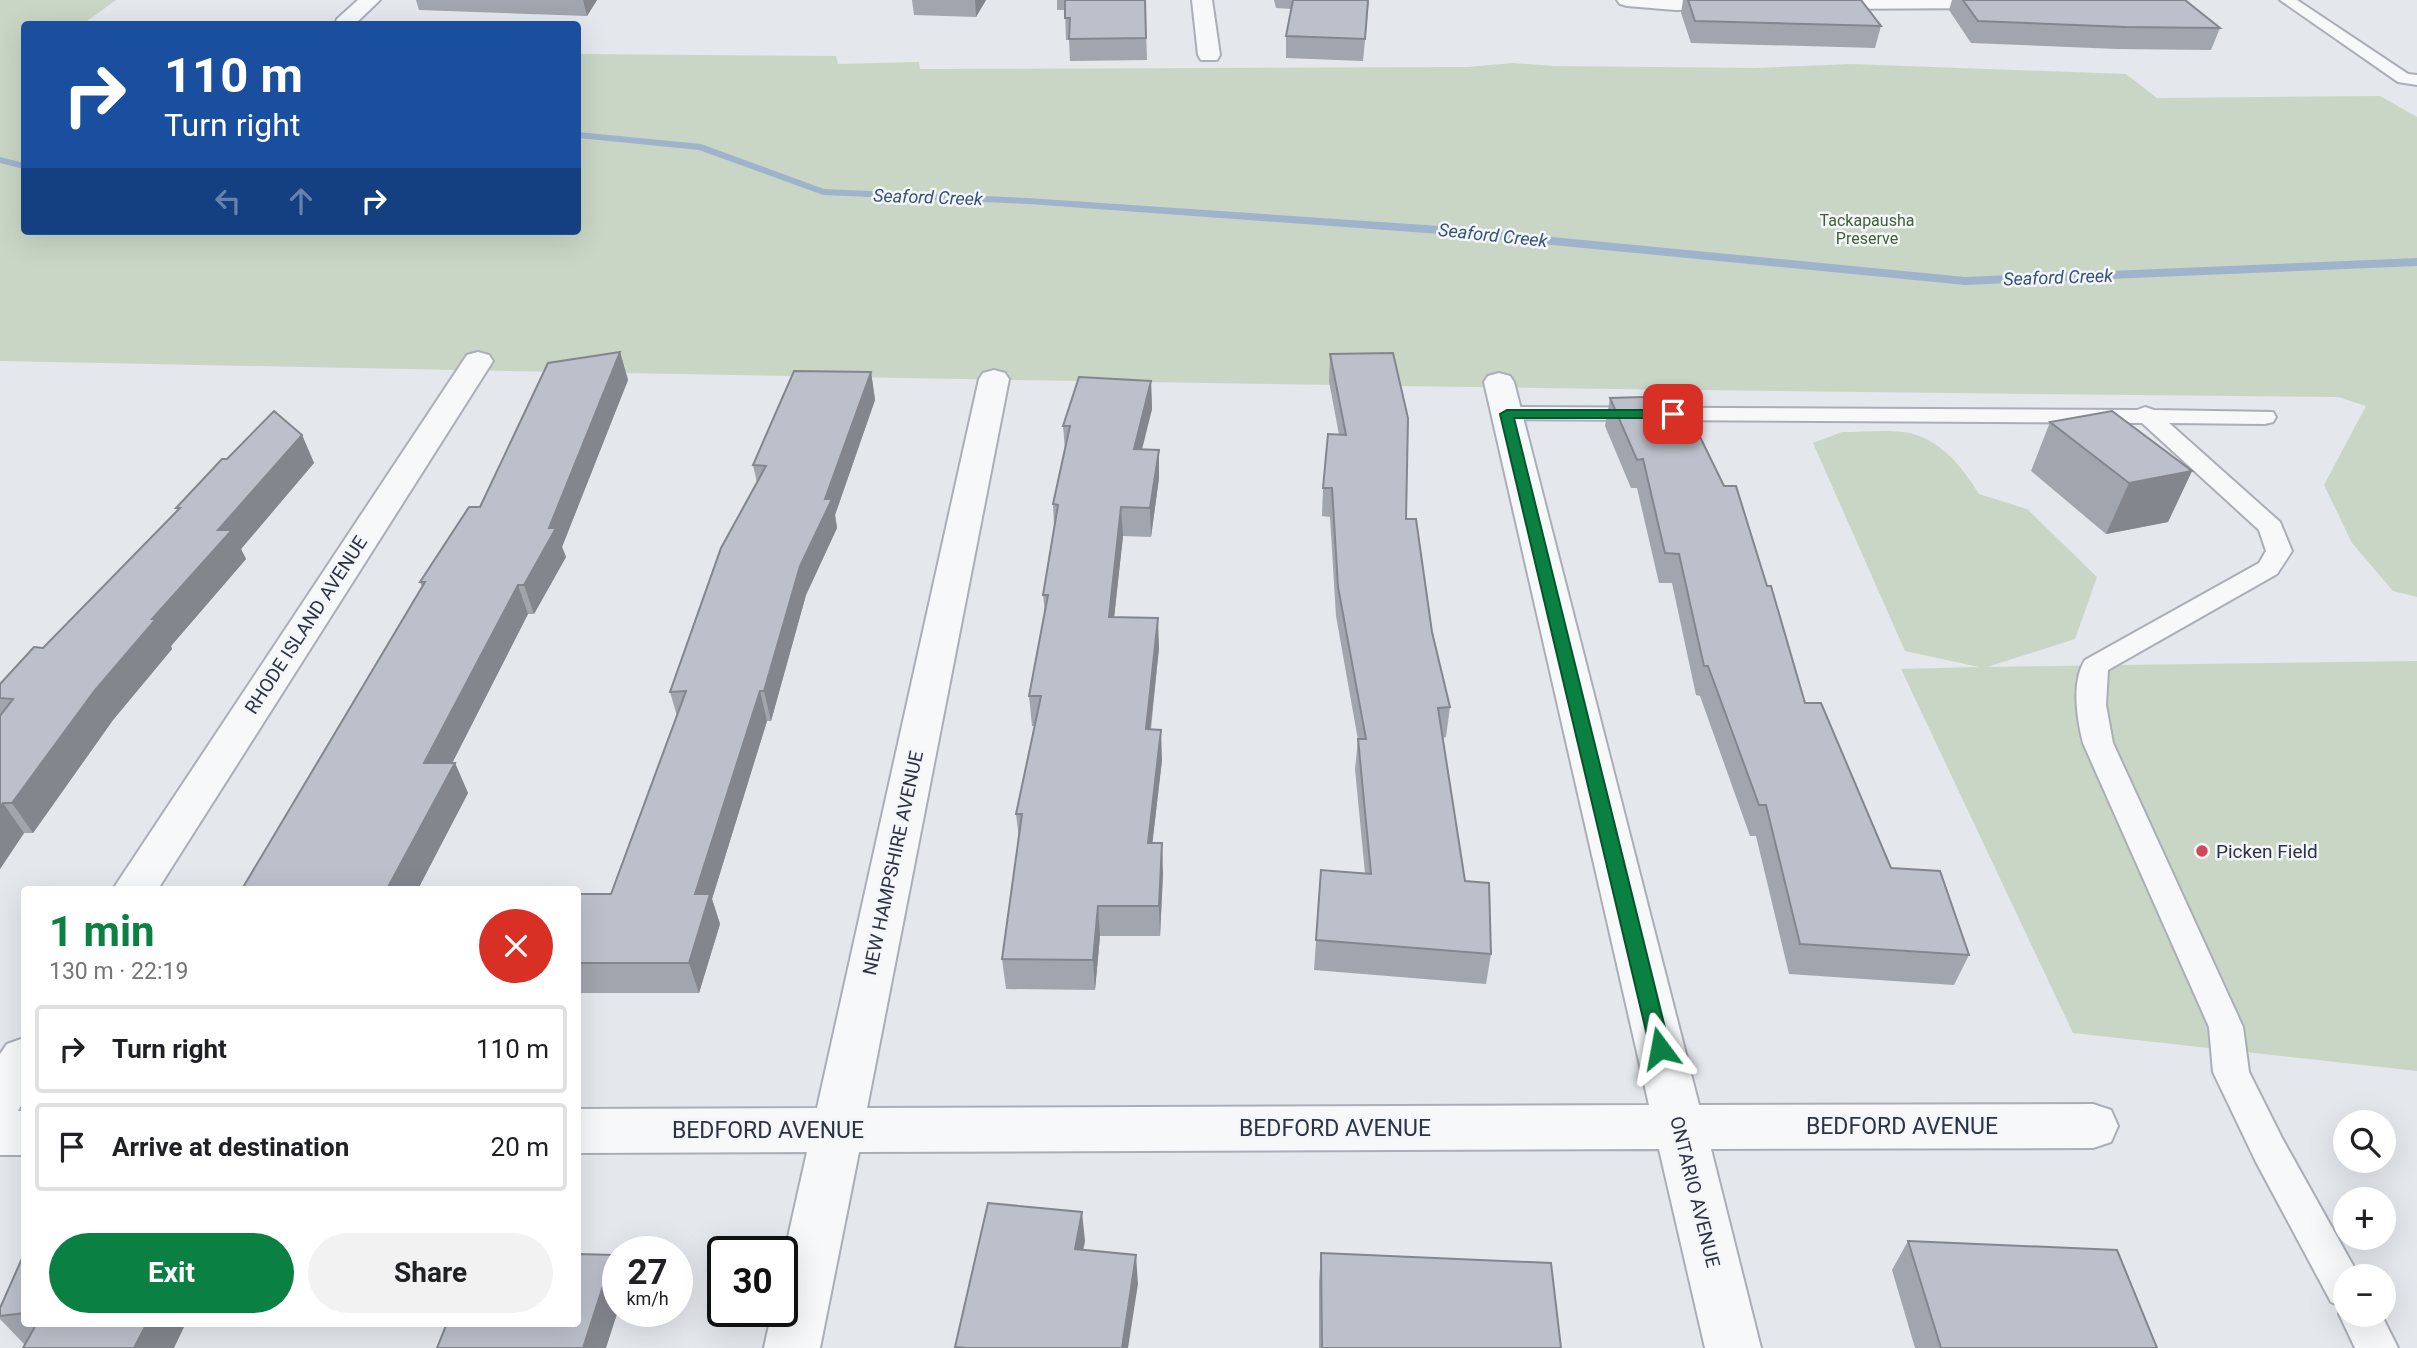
<!DOCTYPE html>
<meta charset="utf-8">
<style>
:root{--surface:#fff;--page:#f2f2f2;--text:#202124;--muted:#757577;--line:#e0e0e0;--accent:#0b8043}
body{margin:0;font-family:Roboto,sans-serif;background:var(--page);color:var(--text);height:100vh;display:flex;flex-direction:column;font-size:26px;white-space:nowrap}
*{box-sizing:border-box;margin:0}
p{font-size:23px;color:var(--muted)}
.icon{flex:none;width:38px;height:38px;fill:none;stroke:currentColor;stroke-width:2;stroke-linecap:round;stroke-linejoin:round}
.map{position:relative;flex:1;overflow:hidden}
.panel{position:absolute;left:21px;top:886px;width:560px;height:441px;display:flex;flex-direction:column;background:var(--surface);border-radius:7px;box-shadow:0 7px 28px #0002}
.panel>*{flex:none}
.top-card{position:absolute;left:21px;top:21px;width:560px;height:214px;border-radius:7px;box-shadow:0 7px 28px #0002;background:#1a4fa0;color:#fff;overflow:hidden}
.controls{position:absolute;left:2333px;top:1110px;display:grid;gap:14px}
.controls a{display:grid;place-items:center;width:63px;height:63px;border-radius:50%;background:var(--surface);box-shadow:0 7px 28px #0002;font-size:35px}
.speed{position:absolute;left:602px;top:1236px;display:flex;gap:14px;font-size:35px;font-weight:700;text-align:center}
.speed>*{display:grid;place-content:center;width:91px;height:91px;border-radius:50%;background:var(--surface);box-shadow:0 7px 28px #0002;line-height:1}
.speed small{font-size:18px;font-weight:400}
.speed .limit{border:4px solid #111;border-radius:10px;background:#fff;color:#111}
.pin{position:absolute;display:grid;place-items:center;width:60px;height:60px;color:#fff;margin:-30px;border-radius:14px;box-shadow:0 4px 10px #0006}
.me{position:absolute;width:77px;margin:-38px;rotate:347deg;stroke-linejoin:round;filter:drop-shadow(0 0 5px #0008)}
.turn{display:flex;align-items:center;gap:24px;height:147px;padding:0 28px;font-size:32px}
.turn .icon{width:91px;height:91px;stroke-width:2.5}
.turn b{display:block;font-size:49px;line-height:60px}
.lanes{display:flex;align-items:center;height:66px;padding:0 28px;background:#0003;justify-content:center;gap:35px;direction:ltr}
.lanes .off{opacity:.35}
.round{display:grid;place-items:center;flex:none;width:74px;height:74px;border-radius:37px;background:var(--page)}
.overview{display:flex;align-items:center;justify-content:space-between;height:119px;padding:0 28px}
h1{font-size:42px;font-weight:700;line-height:52px;color:var(--accent)}
.action{display:flex;gap:14px;margin-top:auto;padding:14px 28px}
.action a{flex:1;height:80px;border-radius:42px;background:var(--accent);color:#fff;font-size:28px;font-weight:700;line-height:80px;text-align:center}
.action a+a{background:var(--page);color:var(--text)}
ul{padding:0;list-style:none}
li{display:flex;align-items:center;gap:21px;height:88px;margin:0 14px 10px;padding:0 14px;border:4px solid var(--line);border-radius:7px}
li div{flex:1}
li b{display:block;font-size:26px}
li em{font-style:normal}
.map>svg:first-child{display:block}
.green{fill:#c9d6c5}
.lines{fill:none;stroke-linecap:round;stroke-linejoin:round}
.stream{fill:#9fb4cc;fill-rule:evenodd}
.lane-casing{stroke:#a9aeb7;stroke-width:4}
.street-casing{stroke:#a9aeb7;stroke-width:4}
.lane{fill:#f7f8fa;fill-rule:evenodd}
.street{fill:#f7f8fa;fill-rule:evenodd}
.wall{fill:#a1a5ae}
.shaded-wall{fill:#83868d}
.building{fill:#bbc0ca;stroke:#83868d;stroke-width:2}
.route{fill:#0b8043;stroke:#07532c;stroke-width:2}
.poi-dot{fill:#d1495b;stroke:#f4f6f9;stroke-width:2.5}
.labels{text-anchor:middle;dominant-baseline:central;stroke-width:5;stroke-linejoin:round;paint-order:stroke}
.far-park-label{font-size:16px;fill:#3f6138;stroke:#f4f6f9}
.far-water-label{font-size:18px;font-style:italic;fill:#34527a;stroke:#f4f6f9}
.street-label{font-size:19px;fill:#2b3445;stroke:#f4f6f9}
.poi-label{font-size:19px;fill:#2b3445;stroke:#f4f6f9;text-anchor:start}
.near-street-label{font-size:23px;fill:#2b3445;stroke:#f4f6f9}
</style>
<div class="map">
<svg width="2417" height="1348" viewBox="0 0 2417 1348">
<rect width="100%" height="100%" fill="#e4e7ec"/>
<!-- green -->
<path class="green" d="M 0,0 L 116,0 L 83,24 L 24,24 L 24,231 L 578,231 L 578,47 L 580,47 L 579,54 L 836,56 L 838,64 L 919,62 L 920,69 L 1467,67 L 1513,63 L 1555,66 L 1754,68 L 1852,64 L 2126,74 L 2157,98 L 2380,96 L 2417,117 L 2417,597 L 2393,591 L 2352,543 L 2324,485 L 2366,406 L 2338,397 C 1559,390 779,377 0,361 Z
M 1842,432 C 1863,432 1889,429 1910,433 C 1942,441 1963,468 1979,494 L 2027,509 L 2097,577 L 2075,639 L 1987,667 L 2417,661 L 2417,1071 L 2073,1033 L 1901,669 L 1979,667 L 1905,651 L 1813,443 Z"/>
<g class="lines">
<!-- stream -->
<path class="stream" d="M 578,132 L 701,144 L 824,189 L 1028,198 L 1440,226 L 1965,277 L 2417,258 L 2417,266 L 1965,285 L 1440,234 L 1028,204 L 823,195 L 699,150 L 578,138 Z
M 0,157 L 24,163 L 24,169 L 0,163 Z"/>
<!-- lane casing -->
<g class="lane-casing">
<path id="lane" d="M 2280,0 L 2297,0 L 2408,74 L 2417,75 L 2417,85 L 2398,82 Z
M 1507,407 L 2137,410 L 2145,407 L 2154,410 L 2273,412 L 2276,417 L 2273,422 L 2265,424 L 2169,423 L 2280,522 L 2292,551 L 2277,574 L 2108,670 L 2106,705 L 2113,743 L 2243,1027 L 2249,1072 L 2282,1138 L 2359,1276 L 2345,1276 L 2345,1314 L 2381,1314 L 2398,1348 L 2355,1348 L 2339,1314 L 2342,1307 L 2331,1302 L 2256,1162 L 2213,1072 L 2209,1027 L 2083,743 C 2077,719 2071,682 2085,660 L 2259,563 L 2266,551 L 2259,530 L 2142,423 L 1499,419 L 1496,414 L 1499,409 Z"/>
</g>
<!-- street casing -->
<g class="street-casing">
<path id="street" d="M 358,0 L 380,0 L 355,24 L 335,24 L 337,19 Z
M 1192,0 L 1212,0 L 1220,55 L 1217,60 L 1201,60 L 1198,55 Z
M 1617,0 L 1743,0 L 1745,3 L 1742,7 L 1735,9 L 1675,10 L 1627,6 L 1620,4 Z
M 1802,0 L 2014,0 L 2015,2 L 2012,6 L 2005,8 L 1810,9 L 1803,7 L 1800,3 Z
M 478,352 L 489,355 L 493,361 L 158,889 L 113,889 L 463,361 L 467,355 Z
M 994,370 L 1005,373 L 1009,379 L 867,1108 L 1649,1105 L 1484,382 L 1488,376 L 1499,373 L 1510,376 L 1514,382 L 1699,1105 L 2093,1104 L 2111,1110 L 2118,1126 L 2111,1142 L 2093,1148 L 1711,1149 L 1761,1348 L 1705,1348 L 1659,1149 L 859,1152 L 820,1348 L 764,1348 L 772,1311 L 782,1311 L 782,1264 L 807,1152 L 578,1153 L 578,1109 L 817,1108 L 979,379 L 983,373 Z
M 24,1038 L 24,1100 L 18,1111 L 24,1111 L 24,1155 L 0,1155 L 0,1054 L 7,1044 Z"/>
</g>
<!-- lane -->
<use href="#lane" class="lane"/>
<!-- street -->
<use href="#street" class="street"/>
</g>
<!-- wall -->
<path class="wall" d="M 416,0 L 597,0 L 587,16 L 419,10 Z
M 912,0 L 986,0 L 976,17 L 914,15 Z
M 1057,0 L 1145,0 L 1147,60 L 1070,61 L 1069,40 L 1066,40 L 1065,10 L 1057,10 Z
M 1274,0 L 1369,0 L 1363,61 L 1286,58 L 1286,36 L 1292,9 L 1276,8 Z
M 1683,0 L 1861,0 L 1881,26 L 1875,48 L 1691,43 L 1681,13 Z
M 1952,0 L 2185,0 L 2220,28 L 2211,50 L 2117,49 L 1971,43 L 1949,10 Z
M 620,352 L 628,380 L 562,547 L 566,557 L 534,614 L 528,614 L 452,763 L 455,763 L 468,793 L 418,889 L 242,889 L 422,587 L 420,582 L 480,507 Z
M 1330,354 L 1406,519 L 1450,707 L 1446,737 L 1443,738 L 1465,881 L 1491,954 L 1486,984 L 1314,970 L 1321,870 L 1365,873 L 1355,769 L 1358,740 L 1336,616 L 1330,517 L 1322,516 L 1323,488 L 1339,435 L 1329,381 Z
M 871,372 L 875,400 L 835,515 L 837,528 L 806,595 L 771,721 L 767,721 L 712,899 L 720,924 L 699,993 L 578,993 L 578,894 L 611,894 L 677,716 L 670,692 L 757,483 L 753,465 Z
M 1151,381 L 1152,409 L 1142,449 L 1159,478 L 1151,537 L 1123,536 L 1114,617 L 1159,648 L 1151,729 L 1162,760 L 1152,843 L 1163,873 L 1160,936 L 1100,936 L 1095,990 L 1006,989 L 1002,959 L 1019,839 L 1016,814 L 1035,726 L 1032,726 L 1029,696 L 1045,612 L 1043,595 L 1054,526 L 1053,504 L 1065,450 L 1063,426 Z
M 1610,398 L 1767,586 L 1805,703 L 1891,868 L 1969,955 L 1954,985 L 1789,974 L 1756,836 L 1750,836 L 1700,696 L 1696,695 L 1672,583 L 1659,583 L 1637,488 L 1631,488 L 1605,426 Z
M 2050,422 L 2192,471 L 2168,522 L 2106,534 L 2031,471 Z
M 302,435 L 314,463 L 241,549 L 246,559 L 171,646 L 172,649 L 113,720 L 33,833 L 24,833 L 0,869 L 0,684 L 43,648 L 177,510 L 176,508 L 227,459 Z
M 1908,1241 L 2157,1348 L 1915,1348 L 1892,1270 Z
M 1321,1253 L 1561,1348 L 1319,1348 L 1319,1282 Z
M 24,1254 L 24,1323 L 202,1323 L 24,1344 L 0,1319 L 0,1308 Z"/>
<!-- shaded-wall -->
<path class="shaded-wall" d="M 583,0 L 597,0 L 587,16 Z
M 975,0 L 986,0 L 976,17 Z
M 620,352 L 628,380 L 562,547 L 566,557 L 534,614 L 524,585 L 549,528 Z
M 871,372 L 875,400 L 835,515 L 837,528 L 806,595 L 771,721 L 764,691 L 800,566 Z
M 1151,381 L 1152,409 L 1135,477 L 1134,449 Z
M 302,435 L 314,463 L 241,549 L 246,559 L 171,646 L 172,649 L 113,720 L 33,833 L 12,803 L 95,690 L 152,619 L 218,530 Z
M 1159,450 L 1159,478 L 1151,537 L 1150,508 Z
M 2192,471 L 2168,522 L 2106,534 L 2129,483 Z
M 1121,507 L 1123,536 L 1111,646 L 1109,617 Z
M 518,585 L 528,614 L 437,793 L 424,763 Z
M 1158,618 L 1159,648 L 1147,759 L 1146,729 Z
M 760,691 L 767,721 L 712,899 L 720,924 L 699,993 L 689,963 L 695,894 Z
M 1161,730 L 1162,760 L 1149,873 L 1148,843 Z
M 455,763 L 468,793 L 418,889 L 387,889 Z
M 3,803 L 24,833 L 0,869 L 0,808 Z
M 1162,843 L 1163,873 L 1160,936 L 1159,906 Z
M 1098,906 L 1100,936 L 1095,990 L 1093,960 Z
M 1082,1212 L 1085,1241 L 1078,1278 L 1075,1249 Z
M 613,1255 L 618,1266 L 618,1311 L 606,1348 L 583,1348 Z
M 1136,1255 L 1138,1284 L 1128,1348 L 1122,1348 Z
M 147,1323 L 184,1323 L 185,1325 L 174,1348 L 134,1348 Z"/>
<!-- building -->
<path class="building" d="M 1065,0 L 1145,0 L 1146,38 L 1069,39 L 1070,18 L 1065,18 Z
M 1293,0 L 1368,0 L 1365,39 L 1286,36 Z
M 1688,0 L 1861,0 L 1881,26 L 1695,21 Z
M 1963,0 L 2185,0 L 2220,28 L 2125,27 L 1978,21 Z
M 620,352 L 549,528 L 556,528 L 524,585 L 518,585 L 424,763 L 455,763 L 387,889 L 242,889 L 425,582 L 420,582 L 469,507 L 480,507 L 548,363 Z
M 1393,353 L 1408,418 L 1406,519 L 1416,519 L 1432,632 L 1450,707 L 1438,708 L 1465,881 L 1489,883 L 1491,954 L 1316,940 L 1321,870 L 1371,874 L 1358,739 L 1366,739 L 1338,587 L 1332,488 L 1323,488 L 1328,434 L 1346,435 L 1330,354 Z
M 794,371 L 871,372 L 825,499 L 832,499 L 800,566 L 764,691 L 760,691 L 695,894 L 710,894 L 689,963 L 578,963 L 578,894 L 611,894 L 686,691 L 670,692 L 721,548 L 766,466 L 753,465 Z
M 1079,377 L 1151,381 L 1134,449 L 1159,450 L 1150,508 L 1121,507 L 1109,617 L 1158,618 L 1146,729 L 1161,730 L 1148,843 L 1162,843 L 1159,906 L 1098,906 L 1093,960 L 1002,959 L 1022,814 L 1016,814 L 1041,696 L 1029,696 L 1048,595 L 1043,595 L 1058,505 L 1053,504 L 1070,426 L 1063,426 Z
M 1680,396 L 1724,486 L 1736,486 L 1767,586 L 1771,586 L 1805,703 L 1821,703 L 1891,868 L 1940,871 L 1969,955 L 1800,944 L 1766,805 L 1759,805 L 1708,666 L 1704,666 L 1679,554 L 1665,553 L 1643,459 L 1637,460 L 1610,398 Z
M 274,411 L 302,435 L 218,530 L 232,530 L 152,619 L 156,619 L 95,690 L 12,803 L 3,803 L 0,808 L 0,716 L 13,699 L 0,698 L 0,684 L 34,647 L 43,648 L 180,508 L 176,508 L 222,459 L 227,459 Z
M 2112,411 L 2192,471 L 2129,483 L 2050,422 Z
M 988,1203 L 1082,1212 L 1075,1249 L 1136,1255 L 1122,1348 L 968,1348 L 955,1347 Z
M 1908,1241 L 2117,1250 L 2157,1348 L 1941,1348 Z
M 1321,1253 L 1551,1263 L 1561,1348 L 1322,1348 Z
M 24,1254 L 24,1313 L 0,1316 L 0,1308 Z
M 578,1254 L 613,1255 L 583,1348 L 437,1348 L 447,1323 L 578,1323 Z
M 37,1323 L 147,1323 L 134,1348 L 23,1348 Z"/>
<!-- route -->
<path class="route" d="M 1507,410 L 1673,410 L 1680,414 L 1673,418 L 1514,418 L 1670,1048 L 1667,1053 L 1660,1056 L 1653,1053 L 1650,1048 L 1500,414 Z"/>
<!-- markers -->
<circle class="poi-dot" cx="2202" cy="851" r="7"/>
<g class="labels">
<!-- far-park labels -->
<g class="far-park-label">
<text x="1867" y="220">Tackapausha<tspan x="1867" dy="18">Preserve</tspan></text>
</g>
<!-- far-water labels -->
<g class="far-water-label">
<text transform="translate(928 197) rotate(2)">Seaford Creek</text>
<text transform="translate(1493 235) rotate(6)">Seaford Creek</text>
<text transform="translate(2058 277) rotate(-2)">Seaford Creek</text>
</g>
<!-- street labels -->
<g class="street-label">
<text transform="translate(306 625) rotate(-57)">RHODE ISLAND AVENUE</text>
<text transform="translate(893 863) rotate(-78)">NEW HAMPSHIRE AVENUE</text>
<text transform="translate(1695 1192) rotate(76)">ONTARIO AVENUE</text>
</g>
<!-- poi labels -->
<g class="poi-label">
<text x="2216" y="851">Picken Field</text>
</g>
<!-- near-street labels -->
<g class="near-street-label">
<text x="1902" y="1126">BEDFORD AVENUE</text>
<text x="1335" y="1128">BEDFORD AVENUE</text>
<text x="768" y="1130">BEDFORD AVENUE</text>
</g>
</g>
</svg>
<div class="controls">
<a><svg class="icon" aria-label="search" viewBox="0 0 24 24"><circle cx="10" cy="10" r="6"/><path d="M15 15l6 6"/></svg></a>
<a>+</a>
<a>−</a>
</div>
<div class="speed"><div>27<small>km/h</small></div><div class="limit">30</div></div>
<div class="pin" style="left:1673px;top:414px;background:#d93025"><svg class="icon" aria-label="arrive" viewBox="0 0 24 24"><path d="M6 21V4h12l-3 4 3 4H6"/></svg></div>
<svg class="me" style="left:1660px;top:1048px" viewBox="-20 -20 40 40"><path d="M0-17L14 15 0 8-14 15z" fill="#0b8043" stroke="#fff" stroke-width="4"/></svg>
<div class="top-card">
<div class="turn"><svg class="icon" aria-label="right" viewBox="0 0 24 24"><path d="M7 20v-9h11M14 6l5 5-5 5"/></svg><div><b>110 m</b>Turn right</div></div>
<div class="lanes"><svg class="icon off" aria-label="left" viewBox="0 0 24 24"><path d="M17 20v-9H6M10 6l-5 5 5 5"/></svg><svg class="icon off" aria-label="ahead" viewBox="0 0 24 24"><path d="M12 20V5M6 11l6-6 6 6"/></svg><svg class="icon" aria-label="right" viewBox="0 0 24 24"><path d="M7 20v-9h11M14 6l5 5-5 5"/></svg></div>
</div>
<section class="panel">
<div class="overview"><div><h1>1 min</h1><p>130 m · 22:19</p></div><a class="round" style="background:#d93025;color:#fff"><svg class="icon" aria-label="close" viewBox="0 0 24 24"><path d="M6 6l12 12M18 6L6 18"/></svg></a></div>
<ul>
<li><svg class="icon" aria-label="right" viewBox="0 0 24 24"><path d="M7 20v-9h11M14 6l5 5-5 5"/></svg><div><b>Turn right</b></div><em>110 m</em></li>
<li><svg class="icon" aria-label="arrive" viewBox="0 0 24 24"><path d="M6 21V4h12l-3 4 3 4H6"/></svg><div><b>Arrive at destination</b></div><em>20 m</em></li>
</ul>
<div class="action"><a>Exit</a><a>Share</a></div>
</section>
</div>
